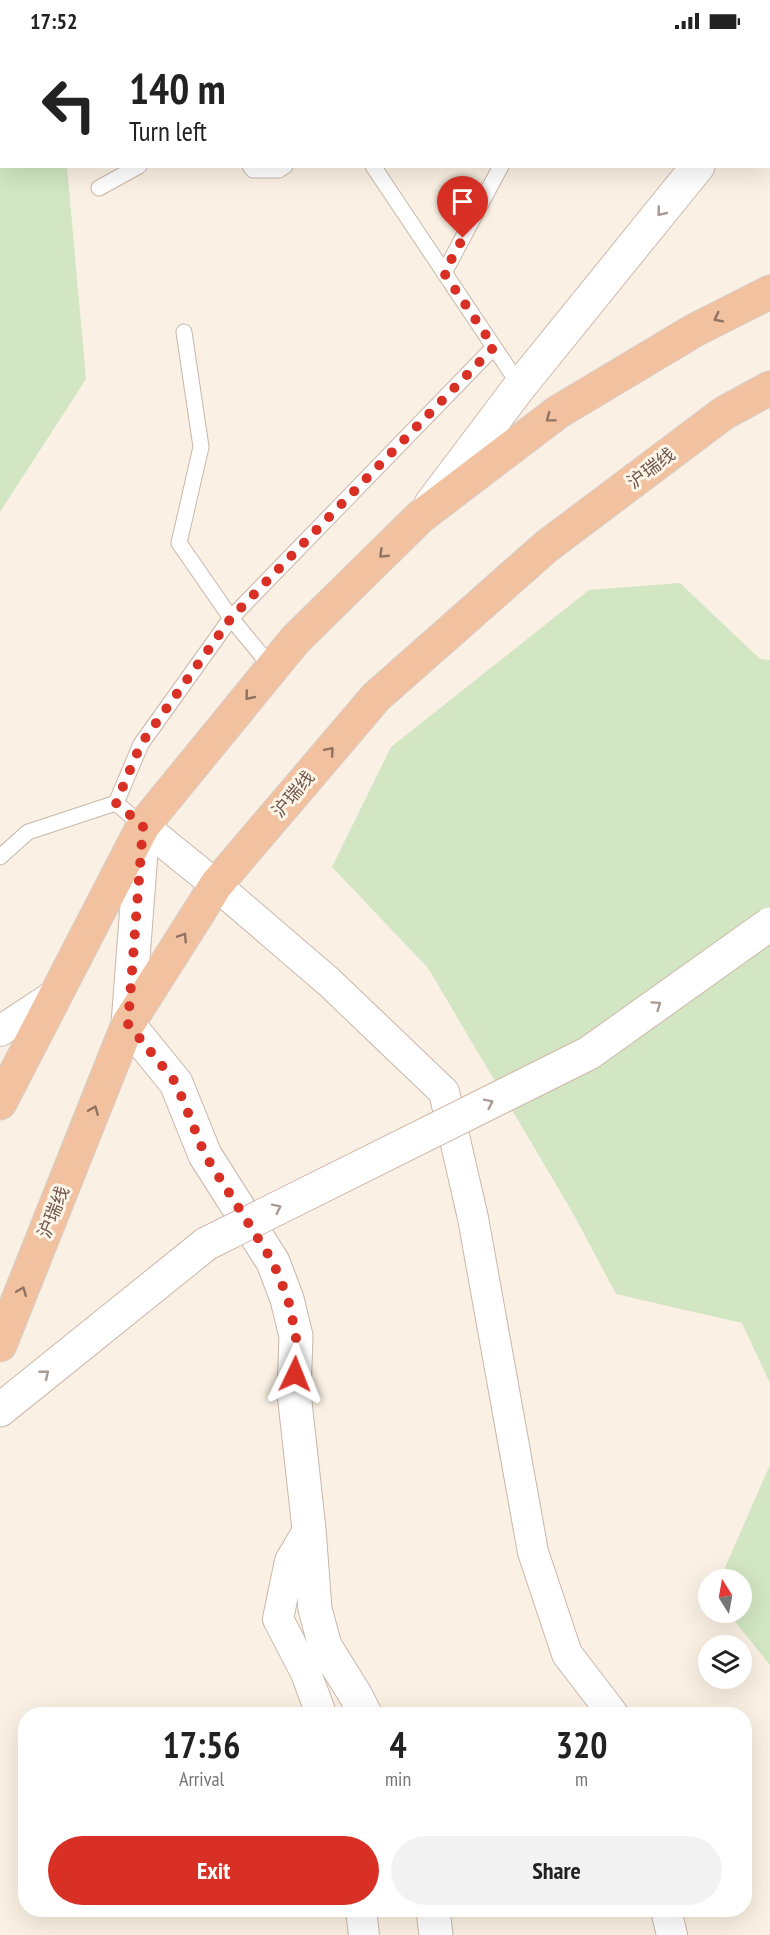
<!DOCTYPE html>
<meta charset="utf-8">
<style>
:root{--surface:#fff;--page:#f2f2f2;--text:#222;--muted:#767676;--accent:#d93025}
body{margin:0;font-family:"PT Sans Narrow","Noto Sans SC",sans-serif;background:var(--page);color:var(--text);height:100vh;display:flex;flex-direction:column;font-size:22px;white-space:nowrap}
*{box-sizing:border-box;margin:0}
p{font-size:20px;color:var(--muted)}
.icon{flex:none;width:33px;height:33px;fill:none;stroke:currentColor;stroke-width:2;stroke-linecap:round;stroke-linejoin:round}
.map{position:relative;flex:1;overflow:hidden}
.details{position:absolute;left:18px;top:1665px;width:734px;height:210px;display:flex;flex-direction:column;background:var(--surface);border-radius:24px;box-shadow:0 6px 24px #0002}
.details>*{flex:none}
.guide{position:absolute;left:0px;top:0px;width:771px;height:126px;box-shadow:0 6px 24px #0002;background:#fff;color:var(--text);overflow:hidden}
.needle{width:39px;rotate:349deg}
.tools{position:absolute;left:698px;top:1527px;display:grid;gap:12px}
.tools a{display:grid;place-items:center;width:54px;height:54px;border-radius:50%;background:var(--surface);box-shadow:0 6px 24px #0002;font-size:30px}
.pin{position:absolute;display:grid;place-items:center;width:51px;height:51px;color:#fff;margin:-62px -26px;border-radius:50% 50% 50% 0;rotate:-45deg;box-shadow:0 0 6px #0007}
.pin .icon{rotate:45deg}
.me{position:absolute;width:66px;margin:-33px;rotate:2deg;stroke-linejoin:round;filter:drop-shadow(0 0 4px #0008)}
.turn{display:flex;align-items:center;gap:21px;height:126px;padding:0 30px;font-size:27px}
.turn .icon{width:78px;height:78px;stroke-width:2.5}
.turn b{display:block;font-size:42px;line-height:51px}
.eta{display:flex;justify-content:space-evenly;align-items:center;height:102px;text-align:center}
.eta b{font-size:36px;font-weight:700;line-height:42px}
.button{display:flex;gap:12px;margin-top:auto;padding:12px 30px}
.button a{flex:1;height:69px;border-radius:36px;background:var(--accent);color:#fff;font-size:24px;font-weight:700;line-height:69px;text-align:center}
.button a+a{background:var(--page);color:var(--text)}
.status{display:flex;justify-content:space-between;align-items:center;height:42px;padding:0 30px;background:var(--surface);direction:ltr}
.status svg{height:16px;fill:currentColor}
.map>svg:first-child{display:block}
.green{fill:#d2e6c3}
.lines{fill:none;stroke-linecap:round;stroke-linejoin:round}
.service-casing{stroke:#c9b7aa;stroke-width:17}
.minor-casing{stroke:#c9b7aa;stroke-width:32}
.tertiary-casing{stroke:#c9b7aa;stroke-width:35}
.secondary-casing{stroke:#ceb9ab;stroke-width:35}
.trunk-casing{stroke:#d7d0cd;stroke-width:35}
.service{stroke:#fff;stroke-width:15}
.minor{stroke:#fff;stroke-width:30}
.tertiary{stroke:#fff;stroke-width:33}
.secondary{stroke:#fff;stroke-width:33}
.trunk{stroke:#f1c1a0;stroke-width:33}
.secondary-bridge-casing{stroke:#ceb9ab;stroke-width:35;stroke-linecap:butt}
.secondary-bridge{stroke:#fff;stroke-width:33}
.oneway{stroke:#a99a93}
.oneway2{stroke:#907260}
.route{stroke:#d93025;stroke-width:10;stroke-dasharray:0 18}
.labels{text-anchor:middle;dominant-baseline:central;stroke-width:6;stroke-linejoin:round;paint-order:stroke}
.street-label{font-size:18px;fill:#6f574b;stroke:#fdf4e8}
</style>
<div class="status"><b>17:52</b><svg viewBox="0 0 49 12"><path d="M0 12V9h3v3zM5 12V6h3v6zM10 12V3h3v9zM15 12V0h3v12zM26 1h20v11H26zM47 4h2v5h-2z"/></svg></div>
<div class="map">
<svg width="770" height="1893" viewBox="0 0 770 1893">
<rect width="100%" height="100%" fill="#faf0e3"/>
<!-- green -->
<path class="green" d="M 0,93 L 2,94 L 2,124 L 67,125 L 86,337 L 0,470 Z
M 680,541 L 760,617 L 770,618 L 770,1341 L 742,1281 L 616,1252 L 574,1173 L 428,926 L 332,825 L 391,705 L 589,548 Z
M 770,1423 L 770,1623 L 728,1571 L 741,1570 L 741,1538 L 720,1537 Z"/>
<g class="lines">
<!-- service casing -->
<g class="service-casing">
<path id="service" d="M 559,2 L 559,0
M 250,124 L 253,128 L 279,128 L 285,124
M 373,124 L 520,344
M 99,146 L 139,124
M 444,231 L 501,124
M 184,290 L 201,405 L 179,501 L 231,576 L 272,626
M 116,761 L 141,702 L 231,576 L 494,305
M 0,815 L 28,790 L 116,761 L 143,784"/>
</g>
<!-- minor casing -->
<g class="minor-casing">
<path id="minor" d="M 156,2 L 157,0
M 143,784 L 216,843 L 329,940 L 444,1050 L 473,1176 L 533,1510 L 567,1612 L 613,1672
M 0,989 L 56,952
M 309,1487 L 290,1519 L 278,1577 L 306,1631 L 321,1672
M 361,1868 L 364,1893
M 666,1868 L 672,1893"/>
</g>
<!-- tertiary casing -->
<g class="tertiary-casing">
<path id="tertiary" d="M 143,784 L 128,982 L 176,1041 L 205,1113 L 273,1220 L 287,1257 L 296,1294 L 294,1351 L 309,1487 L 315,1567 L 325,1604 L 356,1654 L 365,1672
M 433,1868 L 436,1893"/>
</g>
<!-- secondary casing -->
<g class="secondary-casing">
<path id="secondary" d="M 770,27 L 770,26
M 431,462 L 520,344 L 698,124
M 0,1368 L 206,1202"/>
</g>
<!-- trunk casing -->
<g class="trunk-casing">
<path id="trunk" d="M 0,1061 L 143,784 L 295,598 L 420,475 L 558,370 L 695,288 L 770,250
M 0,1303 L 128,982 L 216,843 L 376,655 L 547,504 L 724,371 L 770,346"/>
</g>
<!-- service -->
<use href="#service" class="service"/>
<!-- minor -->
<use href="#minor" class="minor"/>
<!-- tertiary -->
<use href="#tertiary" class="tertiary"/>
<!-- secondary -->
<use href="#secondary" class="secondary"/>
<!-- trunk -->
<use href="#trunk" class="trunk"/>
<!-- secondary-bridge casing -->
<g class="secondary-bridge-casing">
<path id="secondary-bridge" d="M 206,1202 L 589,1011 L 770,882"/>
</g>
<!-- secondary-bridge -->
<use href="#secondary-bridge" class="secondary-bridge"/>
</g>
<!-- one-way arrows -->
<defs><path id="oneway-chevron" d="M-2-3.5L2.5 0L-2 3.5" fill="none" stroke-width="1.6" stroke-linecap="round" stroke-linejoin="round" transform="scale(1.5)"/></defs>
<g class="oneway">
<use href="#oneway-chevron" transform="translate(661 170) rotate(129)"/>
<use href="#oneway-chevron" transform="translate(657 963) rotate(-35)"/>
<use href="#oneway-chevron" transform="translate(489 1061) rotate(-26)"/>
<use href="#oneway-chevron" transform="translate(277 1166) rotate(-26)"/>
<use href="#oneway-chevron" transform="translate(45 1332) rotate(-39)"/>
</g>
<g class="oneway2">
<use href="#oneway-chevron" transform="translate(718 276) rotate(153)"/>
<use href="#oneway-chevron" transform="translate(550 376) rotate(143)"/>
<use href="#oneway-chevron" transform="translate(383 512) rotate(136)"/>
<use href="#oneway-chevron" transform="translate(249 654) rotate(129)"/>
<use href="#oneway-chevron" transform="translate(330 709) rotate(-50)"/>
<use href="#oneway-chevron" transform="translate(183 895) rotate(-57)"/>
<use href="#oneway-chevron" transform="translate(94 1068) rotate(-68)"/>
<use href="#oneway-chevron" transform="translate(22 1249) rotate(-68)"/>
</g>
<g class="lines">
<!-- route -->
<path class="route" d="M 295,1332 L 296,1294 L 288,1257 L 273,1220 L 205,1113 L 176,1041 L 128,982 L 143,784 L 116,761 L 141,702 L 231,576 L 494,305 L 444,231 L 463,196"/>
</g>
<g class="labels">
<!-- street labels -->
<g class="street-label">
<text transform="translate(651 426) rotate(-37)">沪瑞线</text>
<text transform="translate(293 752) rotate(-50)">沪瑞线</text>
<text transform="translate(53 1170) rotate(-68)">沪瑞线</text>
</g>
</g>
</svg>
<div class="tools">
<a><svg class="needle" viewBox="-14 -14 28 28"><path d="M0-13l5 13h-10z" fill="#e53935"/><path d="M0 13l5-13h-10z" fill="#767676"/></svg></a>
<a><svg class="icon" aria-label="layers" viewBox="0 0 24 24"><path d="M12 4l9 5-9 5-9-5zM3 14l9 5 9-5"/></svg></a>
</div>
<div class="pin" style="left:463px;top:196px;background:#d93025"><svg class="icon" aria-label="arrive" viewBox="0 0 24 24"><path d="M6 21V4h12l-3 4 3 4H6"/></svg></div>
<svg class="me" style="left:295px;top:1332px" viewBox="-20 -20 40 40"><path d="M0-17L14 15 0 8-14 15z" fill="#d93025" stroke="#fff" stroke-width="4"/></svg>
<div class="guide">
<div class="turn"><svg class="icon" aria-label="left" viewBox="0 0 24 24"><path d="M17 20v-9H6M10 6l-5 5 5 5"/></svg><div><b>140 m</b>Turn left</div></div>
</div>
<section class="details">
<div class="eta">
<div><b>17:56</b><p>Arrival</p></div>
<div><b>4</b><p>min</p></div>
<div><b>320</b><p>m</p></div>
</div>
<div class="button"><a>Exit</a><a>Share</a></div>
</section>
</div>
